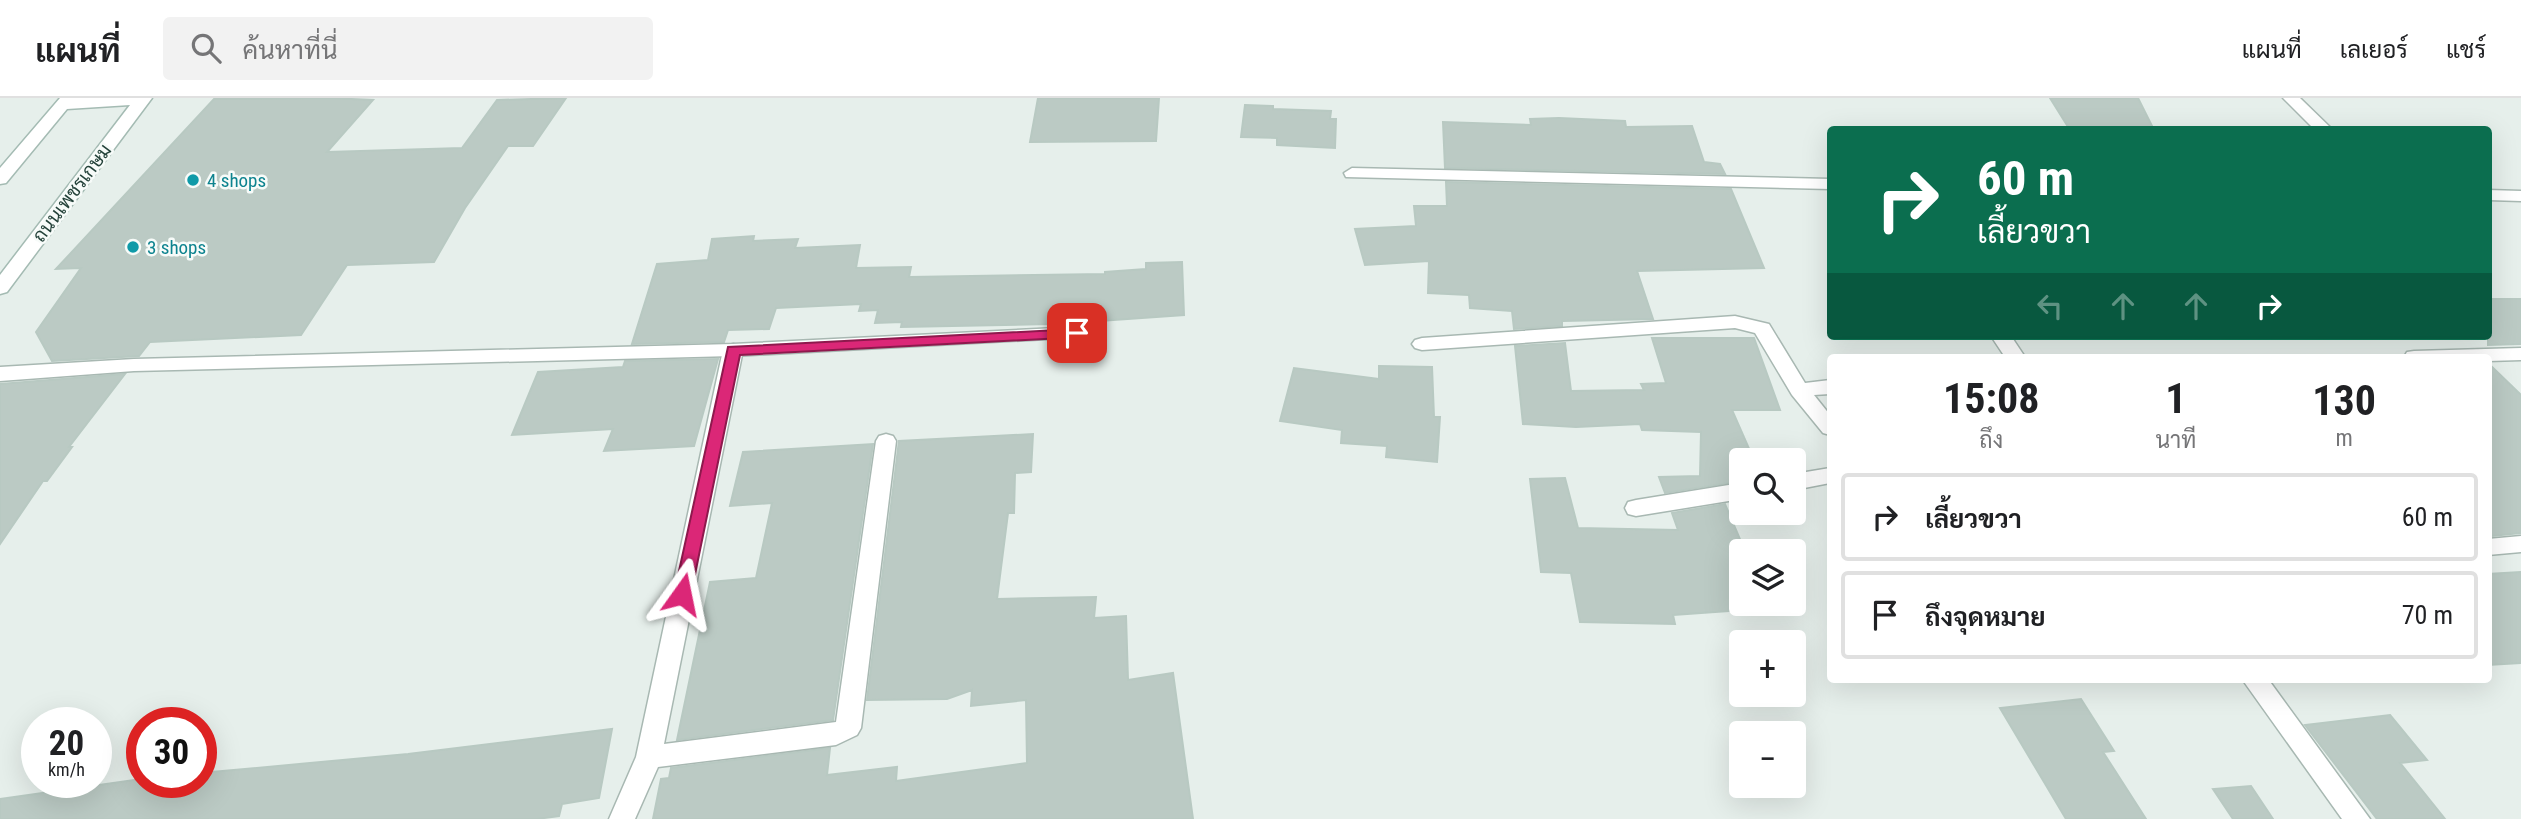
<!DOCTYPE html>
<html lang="th">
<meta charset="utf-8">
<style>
:root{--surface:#fff;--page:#f2f2f2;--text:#202124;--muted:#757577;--line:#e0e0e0}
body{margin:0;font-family:"Roboto Condensed",Sarabun,sans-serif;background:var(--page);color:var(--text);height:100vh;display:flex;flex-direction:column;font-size:26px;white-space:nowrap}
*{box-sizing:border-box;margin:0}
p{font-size:23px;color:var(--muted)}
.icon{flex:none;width:38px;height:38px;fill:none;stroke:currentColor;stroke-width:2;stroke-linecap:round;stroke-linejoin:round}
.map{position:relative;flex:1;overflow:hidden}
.drawer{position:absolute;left:1827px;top:256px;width:665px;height:329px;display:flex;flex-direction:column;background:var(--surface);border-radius:7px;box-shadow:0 7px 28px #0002}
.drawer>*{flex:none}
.guide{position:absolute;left:1827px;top:28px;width:665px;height:214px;border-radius:7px;box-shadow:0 7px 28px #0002;background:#0b6e4f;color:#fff;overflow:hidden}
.tools{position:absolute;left:1729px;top:350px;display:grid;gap:14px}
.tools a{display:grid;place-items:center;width:77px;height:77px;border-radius:7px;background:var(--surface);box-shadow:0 7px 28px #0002;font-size:35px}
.speed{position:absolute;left:21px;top:609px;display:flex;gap:14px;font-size:35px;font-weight:700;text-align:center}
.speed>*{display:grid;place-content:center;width:91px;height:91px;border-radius:50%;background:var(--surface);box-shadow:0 7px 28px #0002;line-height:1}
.speed small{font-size:18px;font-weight:400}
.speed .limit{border:10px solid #d22;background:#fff;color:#111}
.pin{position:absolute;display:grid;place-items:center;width:60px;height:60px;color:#fff;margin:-30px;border-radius:14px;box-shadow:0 4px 10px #0006}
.me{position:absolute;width:77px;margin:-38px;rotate:12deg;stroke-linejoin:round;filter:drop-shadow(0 0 5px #0008)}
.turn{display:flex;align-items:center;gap:24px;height:147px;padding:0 35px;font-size:32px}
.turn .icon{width:91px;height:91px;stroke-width:2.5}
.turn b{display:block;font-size:49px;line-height:60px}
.lanes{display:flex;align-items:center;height:66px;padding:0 35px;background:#0003;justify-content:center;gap:35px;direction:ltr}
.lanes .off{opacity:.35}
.eta{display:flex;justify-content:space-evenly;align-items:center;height:119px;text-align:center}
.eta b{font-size:42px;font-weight:700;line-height:49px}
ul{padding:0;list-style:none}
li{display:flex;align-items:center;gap:21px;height:88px;margin:0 14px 10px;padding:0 21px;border:4px solid var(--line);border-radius:7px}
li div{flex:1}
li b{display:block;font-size:26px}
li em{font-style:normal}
header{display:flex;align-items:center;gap:42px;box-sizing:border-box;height:98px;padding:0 35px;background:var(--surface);border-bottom:2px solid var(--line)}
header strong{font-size:33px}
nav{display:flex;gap:38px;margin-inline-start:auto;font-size:24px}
.search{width:490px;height:63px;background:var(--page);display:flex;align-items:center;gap:18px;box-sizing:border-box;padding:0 24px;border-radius:7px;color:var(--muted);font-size:26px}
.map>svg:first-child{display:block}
.building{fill:#bbcac4;stroke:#b8c9c2;stroke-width:2}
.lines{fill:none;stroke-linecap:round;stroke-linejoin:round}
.service-casing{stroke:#a8b8b2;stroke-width:3}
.minor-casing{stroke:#a8b8b2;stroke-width:3}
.secondary-casing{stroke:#a4bbb3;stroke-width:3}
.service{fill:#fff;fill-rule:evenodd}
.minor{fill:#fff;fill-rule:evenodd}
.secondary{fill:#fff;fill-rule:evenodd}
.route{fill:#db2777;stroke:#8e194d;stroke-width:2}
.culture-dot{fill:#0f9aa8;stroke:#f7fbf9;stroke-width:2.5}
.labels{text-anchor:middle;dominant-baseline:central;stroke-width:5;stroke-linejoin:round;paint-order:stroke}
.culture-label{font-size:19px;fill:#0d838f;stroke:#f7fbf9;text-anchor:start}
.street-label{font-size:19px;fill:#24423a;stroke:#f7fbf9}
</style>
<header>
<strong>แผนที่</strong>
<div class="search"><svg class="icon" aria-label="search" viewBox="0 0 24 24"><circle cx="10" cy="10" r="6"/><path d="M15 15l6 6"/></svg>ค้นหาที่นี่</div>
<nav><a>แผนที่</a><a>เลเยอร์</a><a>แชร์</a></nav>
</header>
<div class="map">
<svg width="2521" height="721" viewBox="0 0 2521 721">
<rect width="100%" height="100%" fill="#e6efeb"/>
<!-- building -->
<path class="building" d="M 330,0 L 373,2 L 327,54 L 462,50 L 497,2 L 566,0 L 533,48 L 508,48 L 465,110 L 434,164 L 347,167 L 301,237 L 150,244 L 139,258 L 52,263 L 36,234 L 81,170 L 56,171 L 214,1 Z
M 1038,0 L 1159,0 L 1156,43 L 1030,44 Z
M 2050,0 L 2138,0 L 2154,32 L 2070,32 Z
M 1245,7 L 1273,8 L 1273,11 L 1331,13 L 1330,21 L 1336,21 L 1335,50 L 1277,47 L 1277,40 L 1241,39 Z
M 1559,20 L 1625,23 L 1626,29 L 1692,28 L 1704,64 L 1720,66 L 1725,76 L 1445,70 L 1443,24 L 1531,27 L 1530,21 Z
M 1446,84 L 1731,91 L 1764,170 L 1637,173 L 1653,221 L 1562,223 L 1562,228 L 1514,231 L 1512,213 L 1470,210 L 1469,197 L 1428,195 L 1429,163 L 1365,167 L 1355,131 L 1416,128 L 1414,108 L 1447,108 Z
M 754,138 L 753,143 L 798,141 L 795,150 L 860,147 L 856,170 L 911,169 L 909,179 L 1105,176 L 1105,174 L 1146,171 L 1146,165 L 1182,164 L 1184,217 L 1099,223 L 1099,225 L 901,229 L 902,224 L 875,225 L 878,212 L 859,213 L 861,206 L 776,210 L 769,231 L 728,232 L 724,244 L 632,246 L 657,166 L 708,162 L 712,141 Z
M 2488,201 L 2521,201 L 2521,246 L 2488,247 Z
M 1652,240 L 1754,240 L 1780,312 L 1732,312 L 1754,362 L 1741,362 L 1741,383 L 1665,395 L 1659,379 L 1700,378 L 1701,334 L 1642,332 L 1640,326 L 1576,329 L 1523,326 L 1515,248 L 1565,245 L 1571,293 L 1644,292 L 1641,286 L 1666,285 Z
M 718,261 L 694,348 L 604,353 L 613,331 L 512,337 L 538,274 L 623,269 L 625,263 Z
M 2489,266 L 2521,297 L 2521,435 L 2492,438 L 2488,434 Z
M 1379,268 L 1432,269 L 1434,319 L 1440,319 L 1437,364 L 1386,359 L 1387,348 L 1341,345 L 1342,332 L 1280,323 L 1294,270 L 1379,281 Z
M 125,276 L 69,349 L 72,349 L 47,383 L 43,383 L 0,446 L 0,286 Z
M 1033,336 L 1031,374 L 1015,375 L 1014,415 L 1008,415 L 997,501 L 1096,499 L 1094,520 L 1126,518 L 1128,582 L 1173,575 L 1193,721 L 653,721 L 661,681 L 669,680 L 671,670 L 830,650 L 827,677 L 897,669 L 896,683 L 1027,665 L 1026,602 L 971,608 L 972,592 L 947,601 L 867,602 L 899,343 Z
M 873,346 L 833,622 L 677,642 L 710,484 L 756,480 L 772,405 L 730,408 L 743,354 Z
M 1565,380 L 1578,430 L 1678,432 L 1672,415 L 1725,406 L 1745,453 L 1741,453 L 1741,506 L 1768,506 L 1770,510 L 1673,517 L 1675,526 L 1580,524 L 1571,475 L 1541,474 L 1530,381 Z
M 2521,474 L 2521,565 L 2488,567 L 2488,476 Z
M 2081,601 L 2114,653 L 2103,654 L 2146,721 L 2066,721 L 2000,610 Z
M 2390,617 L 2427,662 L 2400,665 L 2445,721 L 2377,721 L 2305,627 Z
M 612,631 L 599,700 L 562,706 L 559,718 L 537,721 L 0,721 L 0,701 L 142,681 L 142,684 L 201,684 L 201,675 L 408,656 Z
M 2251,688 L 2273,721 L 2233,721 L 2213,691 Z"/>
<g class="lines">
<!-- service casing -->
<g class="service-casing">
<path id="service" d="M 1077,229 L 1084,231 L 1087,235 L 1084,239 L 733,258 L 134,273 L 0,283 L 0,269 L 134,261 L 733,246 Z"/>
</g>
<!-- minor casing -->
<g class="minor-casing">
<path id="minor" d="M 2283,0 L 2300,0 L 2333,32 L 2315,32 Z
M 1352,70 L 1830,81 L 1830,91 L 1346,79 L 1344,75 Z
M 2488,92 L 2521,93 L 2521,103 L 2488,102 Z
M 1735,218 L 1769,226 L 1805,285 L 1830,282 L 1830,296 L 1814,297 L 1830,317 L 1830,337 L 1823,335 L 1792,297 L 1755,235 L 1735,230 L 1422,252 L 1415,250 L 1412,246 L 1415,242 L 1422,240 Z
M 1991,238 L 2011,238 L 2025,259 L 2005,259 Z
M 733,246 L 740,248 L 743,252 L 664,646 L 836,624 L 876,343 L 879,338 L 886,336 L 893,338 L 896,343 L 861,630 L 857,637 L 836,647 L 658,669 L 635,721 L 609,721 L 636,659 L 723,252 L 726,248 Z
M 2521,250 L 2521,262 L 2488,263 L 2488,259 L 2404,259 L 2407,254 L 2414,253 Z
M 1830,370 L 1830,385 L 1794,392 L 1794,376 Z
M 1741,385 L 1741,401 L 1636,418 L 1628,416 L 1625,410 L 1628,404 L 1636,402 Z
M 2521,438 L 2521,454 L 2488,457 L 2488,441 Z
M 2242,581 L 2268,581 L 2370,721 L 2342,721 Z"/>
</g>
<!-- secondary casing -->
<g class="secondary-casing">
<path id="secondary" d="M 60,0 L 152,0 L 7,194 L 0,196 L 0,177 L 130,7 L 67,11 L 6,85 L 0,86 L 0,70 Z"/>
</g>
<!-- service -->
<use href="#service" class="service"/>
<!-- minor -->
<use href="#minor" class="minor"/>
<!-- secondary -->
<use href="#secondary" class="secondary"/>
</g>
<!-- route -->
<path class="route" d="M 1077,231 L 1085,235 L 1082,239 L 740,257 L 691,496 L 689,501 L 676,501 L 674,496 L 728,249 Z"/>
<!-- markers -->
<g class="culture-dot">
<circle cx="193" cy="82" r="7"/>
<circle cx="133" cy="149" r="7"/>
</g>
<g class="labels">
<!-- culture labels -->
<g class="culture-label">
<text x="207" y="82">4 shops</text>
<text x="147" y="149">3 shops</text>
</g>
<!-- street labels -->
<g class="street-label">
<text transform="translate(72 95) rotate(-53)">ถนนเพชรเกษม</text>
</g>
</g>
</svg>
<div class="tools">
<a><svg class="icon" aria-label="search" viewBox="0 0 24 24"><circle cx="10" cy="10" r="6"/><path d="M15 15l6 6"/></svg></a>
<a><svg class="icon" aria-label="layers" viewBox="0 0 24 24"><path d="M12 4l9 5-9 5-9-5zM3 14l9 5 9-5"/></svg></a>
<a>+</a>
<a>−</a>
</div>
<div class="speed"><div>20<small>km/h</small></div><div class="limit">30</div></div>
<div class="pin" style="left:1077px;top:235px;background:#d93025"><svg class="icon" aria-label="arrive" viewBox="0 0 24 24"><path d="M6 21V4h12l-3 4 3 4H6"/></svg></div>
<svg class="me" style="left:682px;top:496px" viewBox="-20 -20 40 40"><path d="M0-17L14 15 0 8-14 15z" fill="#db2777" stroke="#fff" stroke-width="4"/></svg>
<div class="guide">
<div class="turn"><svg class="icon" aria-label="right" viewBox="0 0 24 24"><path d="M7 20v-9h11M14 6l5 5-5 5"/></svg><div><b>60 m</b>เลี้ยวขวา</div></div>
<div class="lanes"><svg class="icon off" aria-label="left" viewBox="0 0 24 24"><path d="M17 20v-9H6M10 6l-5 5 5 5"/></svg><svg class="icon off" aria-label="ahead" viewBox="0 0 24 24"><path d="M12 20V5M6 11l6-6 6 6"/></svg><svg class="icon off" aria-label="ahead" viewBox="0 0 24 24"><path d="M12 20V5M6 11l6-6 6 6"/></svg><svg class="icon" aria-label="right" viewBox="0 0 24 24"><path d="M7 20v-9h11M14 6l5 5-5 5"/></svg></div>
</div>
<section class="drawer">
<div class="eta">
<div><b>15:08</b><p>ถึง</p></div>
<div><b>1</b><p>นาที</p></div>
<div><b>130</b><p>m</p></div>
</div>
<ul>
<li><svg class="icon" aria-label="right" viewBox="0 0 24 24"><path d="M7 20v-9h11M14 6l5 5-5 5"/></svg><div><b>เลี้ยวขวา</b></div><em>60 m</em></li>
<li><svg class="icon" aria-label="arrive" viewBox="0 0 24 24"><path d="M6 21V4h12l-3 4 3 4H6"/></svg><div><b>ถึงจุดหมาย</b></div><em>70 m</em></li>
</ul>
</section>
</div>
